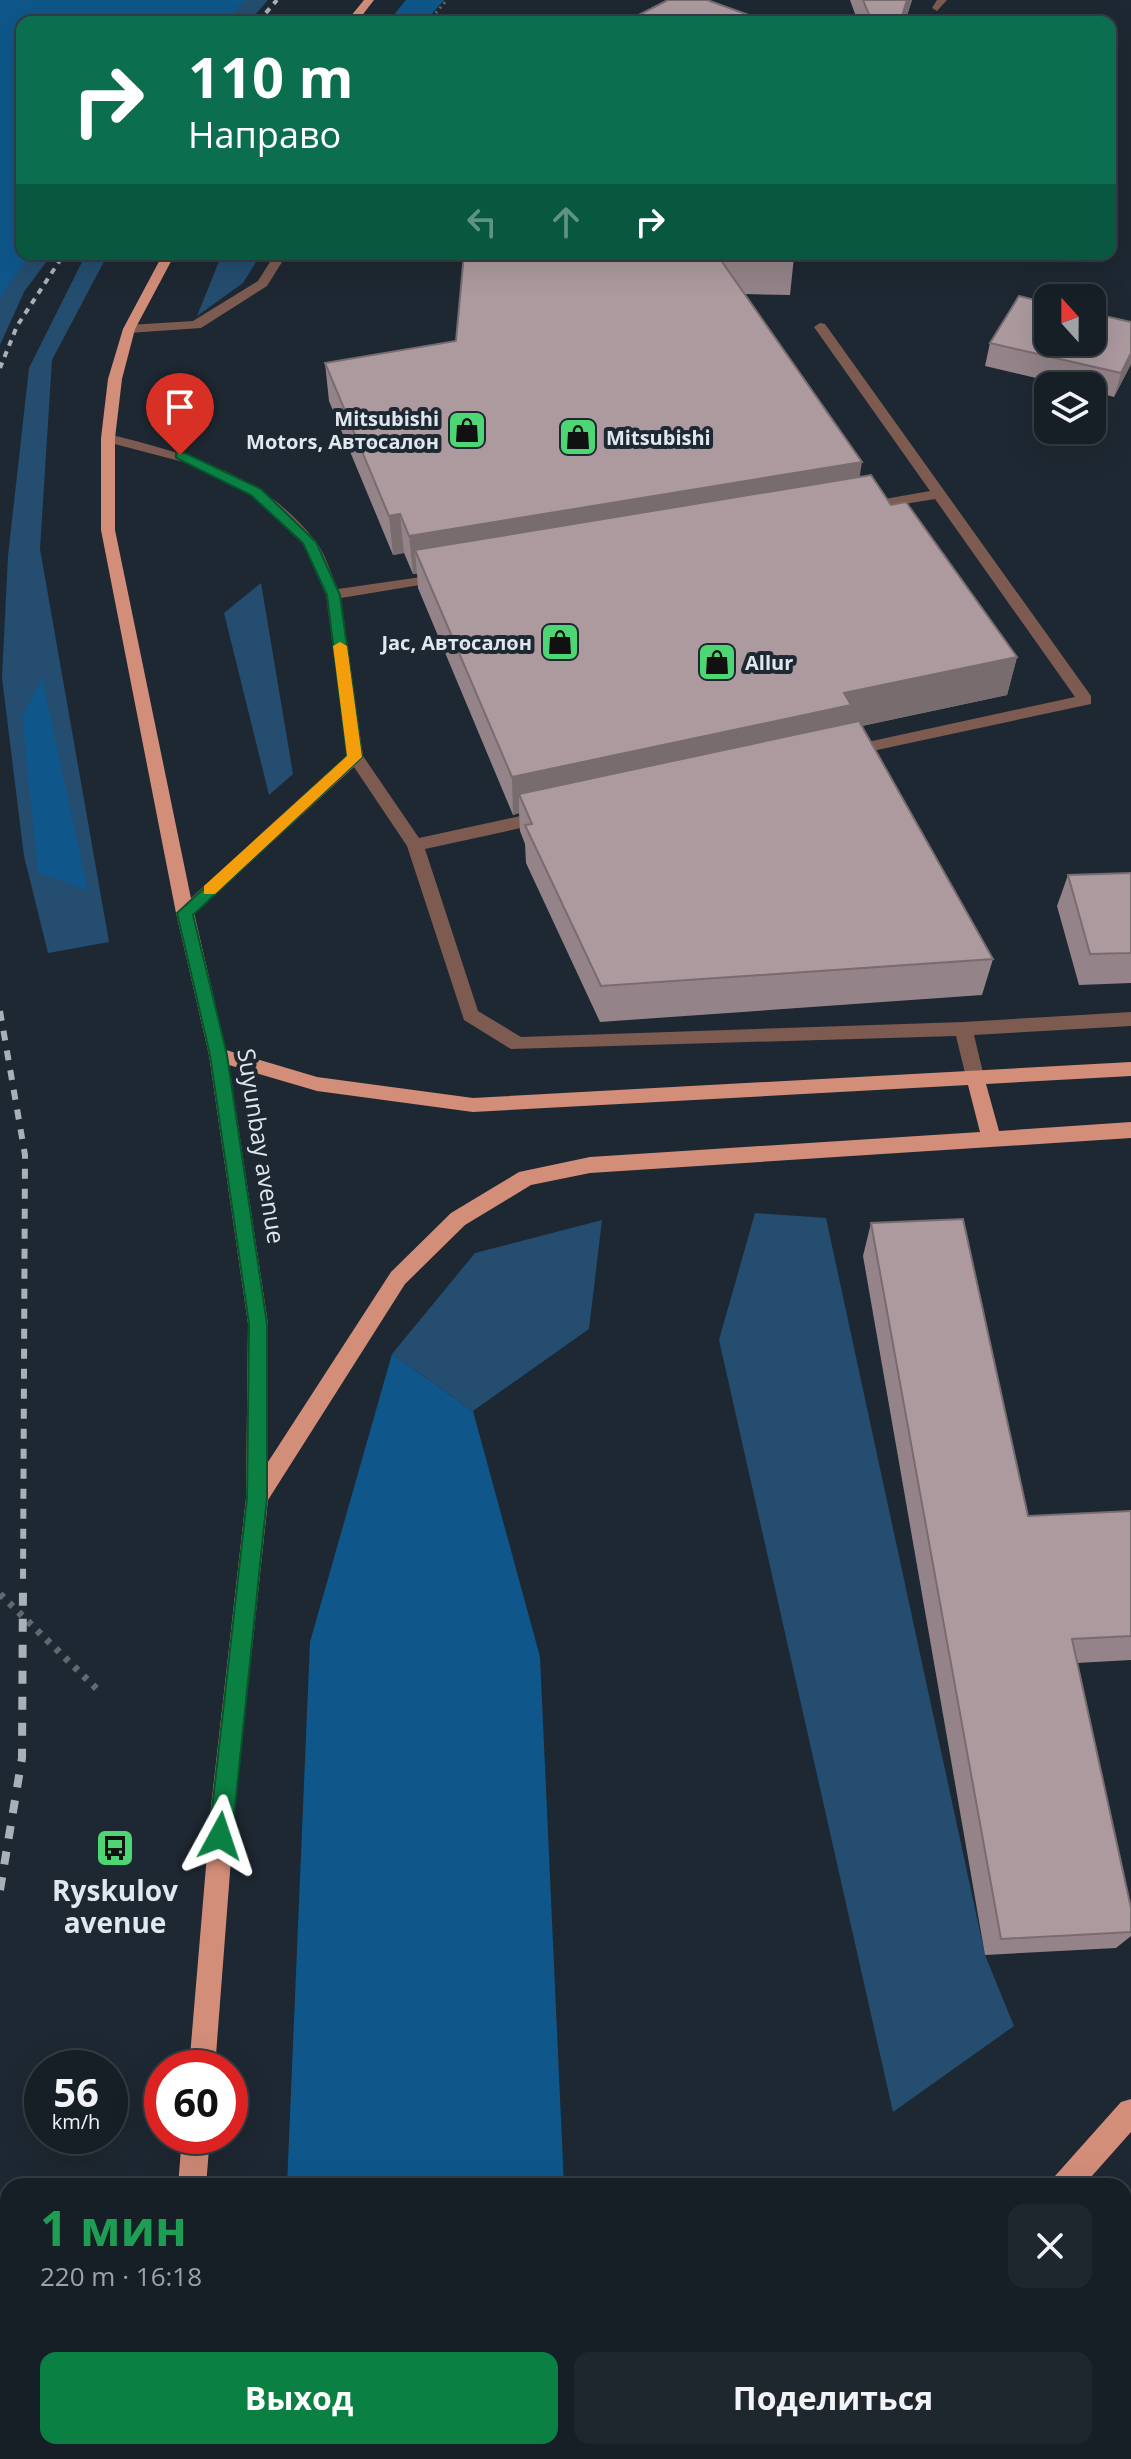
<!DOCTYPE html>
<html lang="ru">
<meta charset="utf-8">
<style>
:root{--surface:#161e26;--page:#1f272e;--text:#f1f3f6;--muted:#9ea2a7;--line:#353c43;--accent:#0b8043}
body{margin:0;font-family:"Open Sans",sans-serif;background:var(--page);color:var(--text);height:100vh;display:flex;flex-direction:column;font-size:30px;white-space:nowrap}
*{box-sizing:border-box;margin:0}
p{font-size:26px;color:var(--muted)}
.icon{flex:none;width:44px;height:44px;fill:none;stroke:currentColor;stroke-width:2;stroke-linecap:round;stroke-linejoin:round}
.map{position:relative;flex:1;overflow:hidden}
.drawer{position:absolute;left:0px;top:2178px;width:1132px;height:282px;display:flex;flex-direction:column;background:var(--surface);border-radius:24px 24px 0 0;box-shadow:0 8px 32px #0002,0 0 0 2px var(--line)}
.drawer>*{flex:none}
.hud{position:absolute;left:16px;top:16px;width:1100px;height:244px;border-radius:16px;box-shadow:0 8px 32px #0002,0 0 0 2px var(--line);background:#0b6e4f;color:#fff;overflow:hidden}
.needle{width:52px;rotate:339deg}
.fabs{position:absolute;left:1034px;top:284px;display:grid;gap:16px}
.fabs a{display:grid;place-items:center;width:72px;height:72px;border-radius:16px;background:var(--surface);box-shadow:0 8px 32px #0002,0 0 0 2px var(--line);font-size:40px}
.speed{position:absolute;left:24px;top:2050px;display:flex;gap:16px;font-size:40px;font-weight:700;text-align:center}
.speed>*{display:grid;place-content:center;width:104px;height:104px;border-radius:50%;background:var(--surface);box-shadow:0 8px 32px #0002,0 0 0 2px var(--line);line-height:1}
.speed small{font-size:20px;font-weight:400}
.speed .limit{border:12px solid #d22;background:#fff;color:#111}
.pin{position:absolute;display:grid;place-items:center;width:68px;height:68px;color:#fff;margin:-82px -34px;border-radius:50% 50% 50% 0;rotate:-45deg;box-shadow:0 0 8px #0007}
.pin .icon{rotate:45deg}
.me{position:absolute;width:88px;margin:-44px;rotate:5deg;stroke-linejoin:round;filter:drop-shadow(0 0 6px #0008)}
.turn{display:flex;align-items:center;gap:28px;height:168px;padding:0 40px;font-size:36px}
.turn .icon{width:104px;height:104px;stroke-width:2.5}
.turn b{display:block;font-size:56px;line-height:68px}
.lanes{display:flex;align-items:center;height:76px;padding:0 40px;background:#0003;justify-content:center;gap:40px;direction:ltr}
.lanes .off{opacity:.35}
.round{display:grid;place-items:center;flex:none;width:84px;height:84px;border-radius:16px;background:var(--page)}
.headline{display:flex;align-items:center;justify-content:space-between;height:136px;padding:0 40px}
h1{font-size:48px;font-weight:700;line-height:60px;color:#1e9e55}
.cta{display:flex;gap:16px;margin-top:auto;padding:16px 40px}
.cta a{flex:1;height:92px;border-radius:16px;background:var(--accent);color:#fff;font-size:32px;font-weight:700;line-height:92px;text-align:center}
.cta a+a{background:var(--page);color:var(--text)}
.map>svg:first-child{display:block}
.green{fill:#244d6f}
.forest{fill:#0f578a}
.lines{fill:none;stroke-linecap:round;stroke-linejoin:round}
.path-far1{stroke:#606972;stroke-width:3;stroke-dasharray:2 4;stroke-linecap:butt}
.path{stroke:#606972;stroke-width:7;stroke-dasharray:5 8;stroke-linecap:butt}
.lane{fill:#7d5b51;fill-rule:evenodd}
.street{fill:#7d5b51;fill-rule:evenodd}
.primary{fill:#d38e79;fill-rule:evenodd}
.rail-far2{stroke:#a9b0b8;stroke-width:4;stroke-dasharray:6 6;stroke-linecap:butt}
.rail-far1{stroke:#a9b0b8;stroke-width:6;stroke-dasharray:10 10;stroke-linecap:butt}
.rail{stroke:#a9b0b8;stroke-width:8;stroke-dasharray:13 13;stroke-linecap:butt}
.wall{fill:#948489}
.shaded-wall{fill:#786c6f}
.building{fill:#ac9a9f;stroke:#786c6f;stroke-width:2}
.route{fill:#0b8043;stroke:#07532c;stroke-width:2}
.slow{fill:#f59e0b}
.labels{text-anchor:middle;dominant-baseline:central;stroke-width:8;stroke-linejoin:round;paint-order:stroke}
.far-poi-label{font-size:20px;font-weight:bold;fill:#e1e7ee;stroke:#1e2832;text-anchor:end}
.street-label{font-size:24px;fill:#e1e7ee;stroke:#1e2832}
.near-poi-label{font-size:28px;font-weight:bold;fill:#e1e7ee;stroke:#1e2832}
</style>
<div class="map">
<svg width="1131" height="2459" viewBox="0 0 1131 2459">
<rect width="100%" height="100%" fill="#1e2832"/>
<!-- green -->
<path class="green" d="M 0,0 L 268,0 L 249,22 L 22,22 L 22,254 L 52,254 L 24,292 L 0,345 Z
M 86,254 L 108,254 L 52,360 L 40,549 L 109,942 L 48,953 L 24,856 L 2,678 L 8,556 L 29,368 Z
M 222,254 L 261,254 L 243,283 L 197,316 Z
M 261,583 L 293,774 L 269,795 L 224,613 Z
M 755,1213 L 826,1218 L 985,1955 L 1014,2026 L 893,2112 L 719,1340 Z
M 602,1220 L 589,1329 L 473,1411 L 392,1354 L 475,1253 Z"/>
<!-- forest -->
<path class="forest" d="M 0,0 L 245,0 L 225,22 L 22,22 L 22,254 L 30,254 L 0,298 Z
M 406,0 L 444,0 L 425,22 L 388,22 Z
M 42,678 L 88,891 L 38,872 L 22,716 Z
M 392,1354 L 473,1411 L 540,1657 L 564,2186 L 287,2186 L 310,1642 Z
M 276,2452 L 539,2452 L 533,2459 L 275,2459 Z"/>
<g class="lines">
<!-- path-far1 -->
<path class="path-far1" d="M 428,22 L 447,0"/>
<!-- path -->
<path class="path" d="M 0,1594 L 100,1692"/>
<!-- lane -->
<path class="lane" d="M 275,254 L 287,254 L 267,286 L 201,328 L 129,333 L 123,329 L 129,325 L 193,321 L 258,281 Z
M 820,323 L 825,324 L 1091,696 L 1091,704 L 849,756 L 843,755 L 841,751 L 849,746 L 1075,697 L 935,499 L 862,511 L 855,507 L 862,503 L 930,491 L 814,327 Z
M 108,434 C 187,454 260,472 314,539 C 325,552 331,574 338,589 L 449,573 L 449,579 L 444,581 L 341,598 L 363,756 L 419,838 L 544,811 L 552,817 L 544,823 L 425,849 L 478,1011 L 521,1037 L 963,1022 L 1131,1012 L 1131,1026 L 974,1035 L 984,1077 L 975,1084 L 966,1077 L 956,1036 L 511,1049 L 464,1020 L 407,846 L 354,767 L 191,917 L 179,917 L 176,913 L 179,909 L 347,755 L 326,595 L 303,544 L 251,495 L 191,464 L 103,441 L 103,435 Z"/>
<!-- street -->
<path class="street" d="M 937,0 L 947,0 L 937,11 L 932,8 Z"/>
<!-- primary -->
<path class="primary" d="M 364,0 L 374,0 L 357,22 L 346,22 Z
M 163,254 L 175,254 L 135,329 L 122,379 L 115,438 L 115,530 L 194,913 L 226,1050 L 317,1077 L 473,1098 L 1131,1062 L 1131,1076 L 986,1084 L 999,1131 L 1131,1122 L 1131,1138 L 590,1173 L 531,1185 L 465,1225 L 405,1284 L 268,1500 L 235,1807 L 215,2068 L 189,2068 L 211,1807 L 246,1498 L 248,1324 L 209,1055 L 176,913 L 101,530 L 101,438 L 108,379 L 123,329 ZM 229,1065 L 317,1091 L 473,1112 L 968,1085 L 980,1132 L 590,1157 L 519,1172 L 451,1213 L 391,1272 L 268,1462 L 268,1324 Z
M 1131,2099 L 1131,2132 L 1083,2186 L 1051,2186 L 1055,2176 L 1121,2102 Z
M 182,2136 L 210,2136 L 206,2186 L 178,2186 Z
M 1131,2368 L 1131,2403 L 1124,2406 L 1124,2371 Z
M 155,2452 L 185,2452 L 185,2459 L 155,2459 Z
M 807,2452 L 841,2452 L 838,2459 L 804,2459 Z
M 1055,2452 L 1088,2452 L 1085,2459 L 1052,2459 Z"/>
<!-- rail-far2 -->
<path class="rail-far2" d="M 258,22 L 277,0
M 0,368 L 17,326 L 64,254"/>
<!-- rail-far1 -->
<path class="rail-far1" d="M 0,1011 L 25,1155 L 23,1585"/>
<!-- rail -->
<path class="rail" d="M 0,1890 L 22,1758 L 23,1583"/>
</g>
<!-- wall -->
<path class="wall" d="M 850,0 L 912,0 L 905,22 L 858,22 Z
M 464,254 L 794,257 L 790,295 L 745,294 L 859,477 L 891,505 L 1017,657 L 1007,695 L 862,726 L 993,959 L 982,995 L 600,1022 L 526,863 L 525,844 L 520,831 L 519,813 L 513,815 L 418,588 L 417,574 L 413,574 L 404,553 L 393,555 L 329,401 L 325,363 L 456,341 Z
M 990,343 L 1131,364 L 1114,397 L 1092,391 L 1092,386 L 1070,386 L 985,366 Z
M 1131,873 L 1131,983 L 1079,985 L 1057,906 L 1068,875 Z
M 871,1223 L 1028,1516 L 1131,1511 L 1131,1660 L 1077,1663 L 1131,1908 L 1131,1936 L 1116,1948 L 985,1955 L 863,1256 Z"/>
<!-- shaded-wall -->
<path class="shaded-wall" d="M 907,0 L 912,0 L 905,22 L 900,22 Z
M 1131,353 L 1131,364 L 1114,397 L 1121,373 Z
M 862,462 L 856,500 L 415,550 L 417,574 L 413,574 L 409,536 Z
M 400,514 L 404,553 L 393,555 L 389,516 Z
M 1017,657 L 1007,695 L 847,729 L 519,794 L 519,813 L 513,815 L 512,777 L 844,693 Z"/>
<!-- building -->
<path class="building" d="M 668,0 L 707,0 L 760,19 L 755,22 L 625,22 Z
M 863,0 L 907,0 L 900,22 L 872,22 Z
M 464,254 L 794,254 L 794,257 L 718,256 L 862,462 L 409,536 L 400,514 L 389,516 L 325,363 L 456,341 Z
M 1019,296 L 1048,303 L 1048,342 L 1092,342 L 1092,313 L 1131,322 L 1131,353 L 1121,373 L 990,343 Z
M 871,475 L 891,505 L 906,502 L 1017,657 L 844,693 L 851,705 L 512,777 L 415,550 Z
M 859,721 L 993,959 L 601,986 L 525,825 L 532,824 L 519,794 Z
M 1131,873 L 1131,953 L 1090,954 L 1068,875 Z
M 963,1219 L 1028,1516 L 1131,1511 L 1131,1636 L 1072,1639 L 1131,1908 L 1131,1932 L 1001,1939 L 871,1223 Z"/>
<!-- route -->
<path class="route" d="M 176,453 L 185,453 L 261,489 L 316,542 L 340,595 L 362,757 L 193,915 L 227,1055 L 267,1324 L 267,1498 L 232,1836 L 228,1844 L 220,1847 L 212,1844 L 209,1836 L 247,1498 L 249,1324 L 210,1055 L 177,913 L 347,756 L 327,595 L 303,543 L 251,495 L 176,458 Z"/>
<!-- slow -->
<path class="slow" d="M 340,642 L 347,646 L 362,757 L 215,894 L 204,894 L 204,886 L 347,756 L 333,646 Z"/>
<!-- icons -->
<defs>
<g id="shop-square" transform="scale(2)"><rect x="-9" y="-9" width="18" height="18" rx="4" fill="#4ed675" stroke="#1e2832"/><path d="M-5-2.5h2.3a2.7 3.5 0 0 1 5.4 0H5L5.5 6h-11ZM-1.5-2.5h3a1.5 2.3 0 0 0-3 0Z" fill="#111"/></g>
<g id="bus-square" transform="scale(2)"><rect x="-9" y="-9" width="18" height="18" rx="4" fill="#4ed675" stroke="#1e2832"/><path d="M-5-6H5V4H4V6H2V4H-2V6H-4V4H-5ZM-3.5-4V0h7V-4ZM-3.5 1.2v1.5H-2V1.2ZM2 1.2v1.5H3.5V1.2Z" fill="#111"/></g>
</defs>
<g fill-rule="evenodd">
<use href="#shop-square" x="467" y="430"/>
<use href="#shop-square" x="578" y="437"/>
<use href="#shop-square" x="560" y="642"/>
<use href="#shop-square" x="717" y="662"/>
<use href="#bus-square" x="115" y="1848"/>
</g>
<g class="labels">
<!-- far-poi labels -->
<g class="far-poi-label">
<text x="439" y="418">Mitsubishi<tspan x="439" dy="23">Motors, Автосалон</tspan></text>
<text x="606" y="437" text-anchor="start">Mitsubishi</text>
<text x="532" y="642">Jac, Автосалон</text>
<text x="745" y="662" text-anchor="start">Allur</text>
</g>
<!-- street labels -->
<g class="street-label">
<text transform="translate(262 1146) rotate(81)">Suyunbay avenue</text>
</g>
<!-- near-poi labels -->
<g class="near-poi-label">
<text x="115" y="1890">Ryskulov<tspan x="115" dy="32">avenue</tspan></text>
</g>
</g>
</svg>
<div class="fabs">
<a><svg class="needle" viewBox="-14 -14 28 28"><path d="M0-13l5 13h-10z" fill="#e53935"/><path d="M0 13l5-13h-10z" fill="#9ea2a7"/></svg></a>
<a><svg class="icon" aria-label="layers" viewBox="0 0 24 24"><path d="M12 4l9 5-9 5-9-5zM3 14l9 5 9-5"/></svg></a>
</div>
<div class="speed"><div>56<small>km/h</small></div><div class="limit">60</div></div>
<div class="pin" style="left:180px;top:455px;background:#d93025"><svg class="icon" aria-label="arrive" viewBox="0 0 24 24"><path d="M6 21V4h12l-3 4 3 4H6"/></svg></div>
<svg class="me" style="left:220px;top:1836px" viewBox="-20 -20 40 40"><path d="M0-17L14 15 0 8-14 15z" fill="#0b8043" stroke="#fff" stroke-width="4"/></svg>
<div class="hud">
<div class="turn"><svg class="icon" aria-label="right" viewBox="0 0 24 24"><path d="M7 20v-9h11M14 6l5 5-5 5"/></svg><div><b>110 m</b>Направо</div></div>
<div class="lanes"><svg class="icon off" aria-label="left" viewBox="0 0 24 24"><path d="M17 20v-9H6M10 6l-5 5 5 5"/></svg><svg class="icon off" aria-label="ahead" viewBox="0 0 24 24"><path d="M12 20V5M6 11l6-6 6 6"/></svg><svg class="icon" aria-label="right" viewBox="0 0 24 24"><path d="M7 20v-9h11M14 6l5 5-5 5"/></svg></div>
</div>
<section class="drawer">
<div class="headline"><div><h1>1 мин</h1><p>220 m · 16:18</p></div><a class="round"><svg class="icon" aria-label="close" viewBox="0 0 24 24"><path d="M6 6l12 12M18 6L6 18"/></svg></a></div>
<div class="cta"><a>Выход</a><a>Поделиться</a></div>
</section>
</div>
